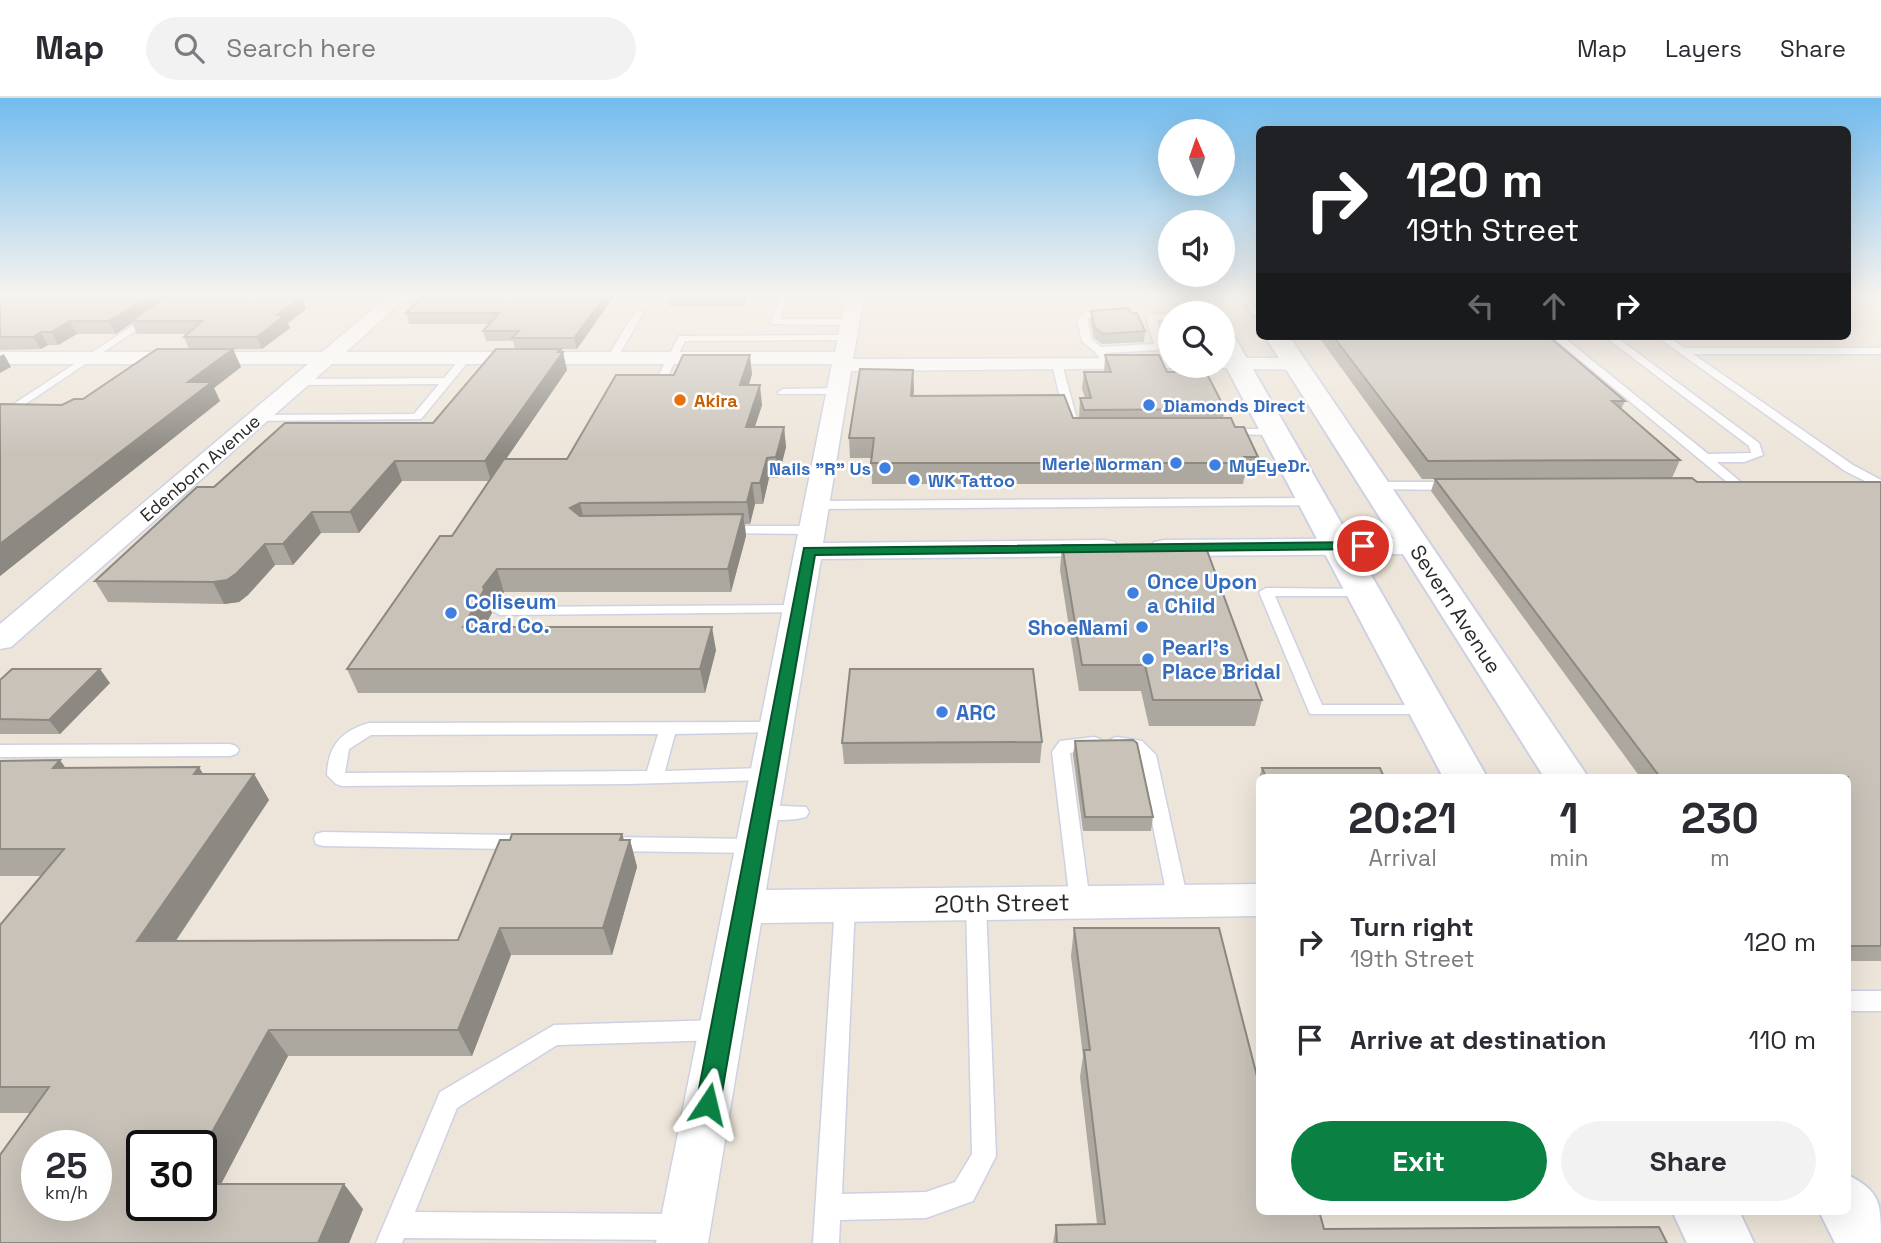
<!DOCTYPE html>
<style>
:root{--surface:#fff;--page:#f2f2f3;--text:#2b2b33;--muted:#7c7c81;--line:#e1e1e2;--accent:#0b8043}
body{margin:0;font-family:"Space Grotesk",sans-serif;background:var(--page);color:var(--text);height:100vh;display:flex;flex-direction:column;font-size:26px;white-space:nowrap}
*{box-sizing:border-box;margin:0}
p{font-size:23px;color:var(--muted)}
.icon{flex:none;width:38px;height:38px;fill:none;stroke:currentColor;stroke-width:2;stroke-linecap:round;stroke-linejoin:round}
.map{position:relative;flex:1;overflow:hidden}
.side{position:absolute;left:1256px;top:676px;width:595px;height:441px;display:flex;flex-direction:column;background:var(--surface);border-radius:10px;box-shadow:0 7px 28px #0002}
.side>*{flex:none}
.top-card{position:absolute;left:1256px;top:28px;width:595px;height:214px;border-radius:10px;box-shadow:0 7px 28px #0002;background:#202124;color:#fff;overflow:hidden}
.needle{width:46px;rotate:358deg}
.fabs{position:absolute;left:1158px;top:21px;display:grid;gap:14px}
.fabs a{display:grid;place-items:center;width:77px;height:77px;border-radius:50%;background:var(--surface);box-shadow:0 7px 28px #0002;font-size:35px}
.speed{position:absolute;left:21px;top:1032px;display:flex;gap:14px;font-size:35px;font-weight:700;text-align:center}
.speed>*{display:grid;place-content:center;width:91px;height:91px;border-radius:50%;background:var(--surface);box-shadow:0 7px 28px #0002;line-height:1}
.speed small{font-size:18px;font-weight:400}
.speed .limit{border:4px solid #111;border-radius:10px;background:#fff;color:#111}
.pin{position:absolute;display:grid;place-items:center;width:60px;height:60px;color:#fff;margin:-30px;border:4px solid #fff;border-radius:50%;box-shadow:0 2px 7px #0007}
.me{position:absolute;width:77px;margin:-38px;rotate:10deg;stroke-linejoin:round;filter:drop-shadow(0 0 5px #0008)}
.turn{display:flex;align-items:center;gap:24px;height:147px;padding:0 35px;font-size:32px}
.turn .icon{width:91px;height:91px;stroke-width:2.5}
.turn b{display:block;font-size:49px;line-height:60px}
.lanes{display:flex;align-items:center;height:66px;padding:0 35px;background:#0003;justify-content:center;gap:35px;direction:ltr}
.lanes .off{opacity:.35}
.eta{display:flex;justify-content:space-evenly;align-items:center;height:119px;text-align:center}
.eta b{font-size:42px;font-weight:600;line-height:49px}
.cta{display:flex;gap:14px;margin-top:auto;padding:14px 35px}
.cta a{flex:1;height:80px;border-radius:42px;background:var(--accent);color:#fff;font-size:28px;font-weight:600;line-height:80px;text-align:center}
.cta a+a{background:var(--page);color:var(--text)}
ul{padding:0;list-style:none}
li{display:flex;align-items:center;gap:21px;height:98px;padding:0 35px}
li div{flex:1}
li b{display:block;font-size:26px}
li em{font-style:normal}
header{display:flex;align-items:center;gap:42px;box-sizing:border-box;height:98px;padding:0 35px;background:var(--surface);border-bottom:2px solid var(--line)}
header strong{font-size:33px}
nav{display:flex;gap:38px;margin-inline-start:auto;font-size:24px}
.search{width:490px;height:63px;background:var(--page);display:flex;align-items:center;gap:18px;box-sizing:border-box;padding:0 24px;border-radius:38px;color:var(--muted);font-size:26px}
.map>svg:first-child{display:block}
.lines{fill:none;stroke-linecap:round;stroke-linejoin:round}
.service-casing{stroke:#ced1e3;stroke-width:3}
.minor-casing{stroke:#ced1e3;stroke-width:3}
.tertiary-casing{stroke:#ced1e3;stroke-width:4}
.service{fill:#fff;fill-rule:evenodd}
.minor{fill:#fff;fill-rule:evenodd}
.tertiary{fill:#fff;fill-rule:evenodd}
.wall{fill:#aca79f}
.shaded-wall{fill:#8c8882}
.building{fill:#c8c2b9;stroke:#8c8882;stroke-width:2;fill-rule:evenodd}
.route{fill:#0b8043;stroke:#07532c;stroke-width:2}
.food-dot{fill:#e8710a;stroke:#fff;stroke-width:2.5}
.shop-dot{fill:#3f7fe0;stroke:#fff;stroke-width:2.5}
.labels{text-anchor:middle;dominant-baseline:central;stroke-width:5;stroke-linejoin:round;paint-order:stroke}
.far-food-label{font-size:18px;font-weight:bold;fill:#c56008;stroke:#fff;text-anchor:start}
.far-shop-label{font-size:18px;font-weight:bold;fill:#366cbe;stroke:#fff;text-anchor:start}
.far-street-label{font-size:18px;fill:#292929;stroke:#fff}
.shop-label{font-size:21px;font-weight:bold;fill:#366cbe;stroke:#fff;text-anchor:start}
.street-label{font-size:21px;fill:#292929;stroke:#fff}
.near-street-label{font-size:24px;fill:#292929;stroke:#fff}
</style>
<header>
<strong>Map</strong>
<div class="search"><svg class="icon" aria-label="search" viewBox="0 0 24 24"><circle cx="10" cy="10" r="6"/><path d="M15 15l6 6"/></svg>Search here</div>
<nav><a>Map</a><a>Layers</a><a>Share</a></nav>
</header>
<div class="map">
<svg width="1881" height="1145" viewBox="0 0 1881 1145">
<rect width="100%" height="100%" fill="#ede5d9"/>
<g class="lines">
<!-- service casing -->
<g class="service-casing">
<path id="service" d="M 179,197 L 189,197 L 0,323 L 0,315 Z
M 780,197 L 788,197 L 780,221 L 850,221 L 855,224 L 850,227 L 771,226 Z
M 636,212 L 644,214 L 616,262 L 608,262 L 607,260 Z
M 1110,212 L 1115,215 L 1113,217 L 1090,220 L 1087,222 L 1092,242 L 1101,249 L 1154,246 L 1146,219 L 1151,216 L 1171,216 L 1171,222 L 1157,222 L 1165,245 L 1157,252 L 1106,255 L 1113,266 L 1104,268 L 1095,254 L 1082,243 L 1077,222 L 1084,215 Z
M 848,237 L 853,240 L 851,242 L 685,243 L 662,290 L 653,288 L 679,238 Z
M 1551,238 L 1562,238 L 1708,356 L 1751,355 L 1749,348 L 1604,238 L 1615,238 L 1759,345 L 1763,357 L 1744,364 L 1717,364 L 1743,386 L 1741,389 L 1733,389 Z
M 1656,238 L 1667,238 L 1685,250 L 1881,250 L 1881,256 L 1693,256 L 1853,367 L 1881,382 L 1881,391 L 1845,373 Z
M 463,257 L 472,259 L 421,321 L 258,323 L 252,320 L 258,317 L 414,316 L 439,286 L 299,287 L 294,284 L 299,281 L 444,280 Z
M 1057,263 L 1062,266 L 1078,325 L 1076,327 L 1066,325 L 1052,266 Z
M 783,291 L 838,290 L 843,293 L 838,296 L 779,296 L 778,294 Z
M 1227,331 L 1275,331 L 1281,334 L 1275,337 L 1223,336 L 1221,334 Z
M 1376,384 L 1454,384 L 1460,388 L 1454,392 L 1372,391 L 1370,388 Z
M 1314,400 L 1320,404 L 1318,407 L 817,411 L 811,407 L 817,403 Z
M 724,428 L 812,428 L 819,432 L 812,436 L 719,435 L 719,429 Z
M 1266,490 L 1368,491 L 1370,494 L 1363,498 L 1275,498 L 1322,607 L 1428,607 L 1434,608 L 1436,612 L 1434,616 L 1310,616 L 1259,494 Z
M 798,507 L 805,511 L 803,514 L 500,517 L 493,513 L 500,509 Z
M 777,624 L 783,626 L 785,630 L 783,634 L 675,636 L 665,673 L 768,670 L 774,672 L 777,676 L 774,680 L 768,682 L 629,686 L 342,688 L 336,686 L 327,677 C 328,648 341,633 369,625 ZM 658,636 L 647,673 L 345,675 L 349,651 L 371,637 Z
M 1094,639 L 1100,641 L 1103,645 L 1100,649 L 1070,655 L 1090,804 L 1087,810 L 1080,812 L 1073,810 L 1070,804 L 1052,654 L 1060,643 Z
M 1117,639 L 1142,643 L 1156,657 L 1188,803 L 1185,809 L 1178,811 L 1171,809 L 1168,803 L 1139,659 L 1131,652 L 1111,649 L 1108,645 L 1111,641 Z
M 230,646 L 236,648 L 239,652 L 236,656 L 230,658 L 0,659 L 0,647 Z
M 761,707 L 806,709 L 809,714 L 806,719 C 792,723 769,723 755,719 L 752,714 L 755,709 Z
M 323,734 L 518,737 L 525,739 L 527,744 L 525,749 L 518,751 L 323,748 L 316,746 L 314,741 L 316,736 Z
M 611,739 L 755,741 L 762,743 L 765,748 L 762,753 L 755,755 L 611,753 L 604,751 L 602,746 L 604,741 Z
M 976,798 L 983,800 L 986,806 L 996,1058 L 973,1103 L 926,1120 L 840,1122 L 839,1145 L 813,1145 L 835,807 L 838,801 L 845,799 L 852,801 L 855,807 L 842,1096 L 926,1094 L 955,1084 L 972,1056 L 966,806 L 969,800 Z
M 1848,893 L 1881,893 L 1881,913 L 1848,913 Z
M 720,922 L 728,925 L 731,932 L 728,939 L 720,942 L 557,947 L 457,1010 L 415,1114 L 680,1116 L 689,1120 L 693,1129 L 689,1138 L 680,1142 L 404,1140 L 402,1145 L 376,1145 L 440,994 L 554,927 Z"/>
</g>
<!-- minor casing -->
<g class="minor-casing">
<path id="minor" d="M 389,197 L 409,197 L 346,254 L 835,254 L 846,197 L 864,197 L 853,261 L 1171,260 L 1171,268 L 1180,268 L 1178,270 L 851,273 L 823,445 L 1105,442 L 1115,444 L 1118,450 L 1115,456 L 1105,458 L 821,461 L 766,792 L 1260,786 L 1260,818 L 761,825 L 708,1145 L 656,1145 L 832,266 L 332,266 L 11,549 L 0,551 L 0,526 L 308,266 L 0,266 L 0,254 L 322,254 Z
M 1223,260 L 1295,260 L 1302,262 L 1305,266 L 1302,270 L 1295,272 L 1216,270 L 1214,268 L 1223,268 Z
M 1414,440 L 1424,442 L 1427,448 L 1424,454 L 1414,456 L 1164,458 L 1154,456 L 1151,450 L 1154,444 L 1164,442 Z"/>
</g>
<!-- tertiary casing -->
<g class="tertiary-casing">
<path id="tertiary" d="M 1188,197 L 1210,197 L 1221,215 L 1199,215 Z
M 1240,197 L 1260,197 L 1260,218 L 1252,216 Z
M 1223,233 L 1231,235 L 1235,240 L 1487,679 L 1443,679 L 1223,263 Z
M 1265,238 L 1289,238 L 1588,679 L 1544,679 Z
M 1848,1077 C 1881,1094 1881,1105 1881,1145 L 1835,1145 L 1819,1113 L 1848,1113 Z
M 1672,1113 L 1739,1113 L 1754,1145 L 1687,1145 Z"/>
</g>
<!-- service -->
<use href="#service" class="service"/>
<!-- minor -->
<use href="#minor" class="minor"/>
<!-- tertiary -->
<use href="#tertiary" class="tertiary"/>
</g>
<!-- wall -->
<path class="wall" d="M 0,197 L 310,197 L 303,202 L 306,211 L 288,225 L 290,230 L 262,251 L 233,251 L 241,269 L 214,290 L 220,303 L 0,478 L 0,306 L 62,307 L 83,301 L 189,251 L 184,239 L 187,236 L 137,236 L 132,225 L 116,236 L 77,236 L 58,247 L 48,247 L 41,251 L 0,252 Z
M 667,197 L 749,197 L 745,208 L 669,208 Z
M 614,198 L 577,251 L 561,251 L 567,272 L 506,361 L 567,361 L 752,276 L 749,287 L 762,307 L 755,329 L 784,329 L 786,349 L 778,380 L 769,380 L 763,406 L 755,406 L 750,426 L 745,426 L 746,438 L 731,494 L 504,494 L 491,512 L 492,515 L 484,529 L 716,552 L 705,595 L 358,595 L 347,571 L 452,438 L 489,383 L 402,383 L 359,435 L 321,435 L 293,467 L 275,467 L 248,497 L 239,504 L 224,506 L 108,504 L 95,483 L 214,389 L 433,325 L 515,251 L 513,243 L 486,243 L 483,233 L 490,226 L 409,226 L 406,215 Z
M 1091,213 L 1131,215 L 1145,233 L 1144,244 L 1102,246 L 1094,240 L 1090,223 Z
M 1318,238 L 1548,238 L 1625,303 L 1621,311 L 1680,362 L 1672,380 L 1697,384 L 1881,384 L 1881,863 L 1848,863 L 1848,679 L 1640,679 L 1431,393 L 1435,381 L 1422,381 Z
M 1105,257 L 1167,274 L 1225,311 L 1223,320 L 1235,329 L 1258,359 L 1254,380 L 1244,380 L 1243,386 L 872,386 L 871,360 L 850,360 L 849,340 L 914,290 L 913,298 L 1073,320 L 1079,320 L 1080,300 L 1085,300 L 1082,291 L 1084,274 L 1104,274 Z
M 1062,447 L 1262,602 L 1255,628 L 1149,628 L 1141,593 L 1079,593 L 1060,472 Z
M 0,582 L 110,585 L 60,636 L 0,636 Z
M 1075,643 L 1153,719 L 1151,733 L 1083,733 L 1073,657 Z
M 1042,644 L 1040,665 L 844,666 L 842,645 Z
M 0,663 L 65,670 L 203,676 L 254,676 L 269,702 L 176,843 L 458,842 L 622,736 L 624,742 L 630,742 L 637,769 L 612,857 L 511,857 L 472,958 L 288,958 L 221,1086 L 363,1111 L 349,1145 L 0,1145 L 30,1015 L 0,1015 L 0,827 L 41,778 L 0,778 Z
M 1262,670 L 1384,679 L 1260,679 L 1260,689 L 1258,684 Z
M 1074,830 L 1260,1113 L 1324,1131 L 1667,1145 L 1053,1145 L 1056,1127 L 1097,1126 L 1080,979 L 1083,958 L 1071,858 Z"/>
<!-- shaded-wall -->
<path class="shaded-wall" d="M 151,197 L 175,197 L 131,223 L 132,225 L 116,236 L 109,223 Z
M 289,197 L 310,197 L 303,202 L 306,211 L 288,225 L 290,230 L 262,251 L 257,239 L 277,217 L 285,200 Z
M 606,197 L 614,198 L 577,251 L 574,240 Z
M 744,197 L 749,197 L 745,208 Z
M 70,223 L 77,236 L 58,247 L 51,234 Z
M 41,234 L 48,247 L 41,251 L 33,239 Z
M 233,251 L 241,269 L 214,290 L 220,303 L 0,478 L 0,446 L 188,284 Z
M 561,251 L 562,256 L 563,254 L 567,272 L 491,383 L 485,363 Z
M 4,256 L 11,269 L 0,275 L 0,258 Z
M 750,257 L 752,276 L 742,307 L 740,287 Z
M 913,272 L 914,290 L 912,317 L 911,298 Z
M 760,287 L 762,307 L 748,349 L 746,329 Z
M 784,329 L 786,349 L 778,380 L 776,359 Z
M 767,360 L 769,380 L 763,406 L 760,385 Z
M 395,363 L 402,383 L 359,435 L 350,414 Z
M 752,385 L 755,406 L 750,426 L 747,404 Z
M 580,405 L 585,426 L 570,410 Z
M 312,414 L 321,435 L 293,467 L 283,446 Z
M 743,416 L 746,438 L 731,494 L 728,471 Z
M 265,446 L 275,467 L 248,497 L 239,504 L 224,506 L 213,484 Z
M 497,471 L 504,494 L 491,512 L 492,515 L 471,552 L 463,529 L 483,489 Z
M 712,529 L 716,552 L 705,595 L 700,571 Z
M 100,571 L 110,585 L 60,636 L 49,622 Z
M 60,662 L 79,689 L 53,670 Z
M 199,669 L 215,696 L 194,676 Z
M 254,676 L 269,702 L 158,869 L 137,843 Z
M 622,736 L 627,753 L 630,742 L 637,769 L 612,857 L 603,830 Z
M 500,830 L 511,857 L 472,958 L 458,932 Z
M 269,932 L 288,958 L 208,1111 L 201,1105 L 201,1054 Z
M 344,1086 L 363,1111 L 349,1145 L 318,1145 Z"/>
<!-- building -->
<path class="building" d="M 0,197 L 151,197 L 109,223 L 70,223 L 51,234 L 41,234 L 33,239 L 0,239 Z
M 169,197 L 289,197 L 285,200 L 301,199 L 277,217 L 285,217 L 257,239 L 184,239 L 202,223 L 131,223 Z
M 424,197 L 606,197 L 574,240 L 512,240 L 519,233 L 483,233 L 499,215 L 406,215 Z
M 1128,210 L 1131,215 L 1137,215 L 1145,233 L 1103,236 L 1095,230 L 1091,213 Z
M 1333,238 L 1548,238 L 1625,303 L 1612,303 L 1680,362 L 1428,363 Z
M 157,251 L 233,251 L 188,284 L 212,284 L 0,446 L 0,306 L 62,307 L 74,301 L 83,301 Z
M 496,251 L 561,251 L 558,254 L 563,254 L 485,363 L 395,363 L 350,414 L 312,414 L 283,446 L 265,446 L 237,475 L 227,482 L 213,484 L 95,483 L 197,389 L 214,389 L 285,325 L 433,325 Z
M 683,257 L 750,257 L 740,287 L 760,287 L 746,329 L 784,329 L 776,359 L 767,360 L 760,385 L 752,385 L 747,404 L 580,405 L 570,410 L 580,418 L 743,416 L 728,471 L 497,471 L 483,489 L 484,492 L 463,529 L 712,529 L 700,571 L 347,571 L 440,438 L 452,438 L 504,361 L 567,361 L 616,277 L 674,277 Z
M 1105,257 L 1159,257 L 1167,274 L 1206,274 L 1225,311 L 1084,312 L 1080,300 L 1091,300 L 1084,274 L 1111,274 Z
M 860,271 L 913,272 L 911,298 L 1064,297 L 1073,320 L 1231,320 L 1235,329 L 1244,329 L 1258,359 L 1244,359 L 1247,365 L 871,365 L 874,340 L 849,340 Z
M 1692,380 L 1697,384 L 1881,384 L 1881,848 L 1848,848 L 1848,679 L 1660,679 L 1435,381 Z
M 1062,447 L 1205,447 L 1262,602 L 1153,602 L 1145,567 L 1082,567 Z
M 12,571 L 100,571 L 49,622 L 0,621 L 0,582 Z
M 850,571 L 1033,571 L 1042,644 L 842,645 Z
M 1133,642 L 1137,645 L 1153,719 L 1085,719 L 1075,643 Z
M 60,662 L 53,670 L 199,669 L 194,676 L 254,676 L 137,843 L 458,842 L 500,742 L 510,742 L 512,736 L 622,736 L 620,742 L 630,742 L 603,830 L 500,830 L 458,932 L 269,932 L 201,1054 L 201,1048 L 142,1048 L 142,1108 L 201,1108 L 201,1086 L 344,1086 L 318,1145 L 0,1145 L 0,1057 L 49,989 L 0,989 L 0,827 L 64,751 L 0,751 L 0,663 ZM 37,1048 L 96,1048 L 96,1108 L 37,1108 Z
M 1262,670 L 1380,670 L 1384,679 L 1266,679 Z
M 1074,830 L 1219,830 L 1260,990 L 1260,1113 L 1319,1113 L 1324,1131 L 1659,1129 L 1667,1145 L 1057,1145 L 1056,1127 L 1105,1126 L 1084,952 L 1090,952 Z"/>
<!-- sky -->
<linearGradient id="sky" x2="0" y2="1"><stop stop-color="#72bcee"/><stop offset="0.55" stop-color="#f7f3ee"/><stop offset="1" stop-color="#f7f3ee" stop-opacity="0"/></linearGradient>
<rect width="1881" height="357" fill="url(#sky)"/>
<!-- route -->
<path class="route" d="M 1363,444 L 1368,445 L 1368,451 L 815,457 L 720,1006 L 717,1014 L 708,1017 L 700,1014 L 696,1006 L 804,450 Z"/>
<!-- markers -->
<circle class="food-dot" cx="680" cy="302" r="7"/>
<g class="shop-dot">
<circle cx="1149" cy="307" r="7"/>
<circle cx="1176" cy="365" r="7"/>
<circle cx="1215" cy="367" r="7"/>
<circle cx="885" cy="370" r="7"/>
<circle cx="914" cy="382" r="7"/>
<circle cx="1133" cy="495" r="7"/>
<circle cx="451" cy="515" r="7"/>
<circle cx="1142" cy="529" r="7"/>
<circle cx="1148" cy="561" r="7"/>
<circle cx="942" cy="614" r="7"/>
</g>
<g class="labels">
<!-- far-food labels -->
<g class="far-food-label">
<text x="694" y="302">Akira</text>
</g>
<!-- far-shop labels -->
<g class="far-shop-label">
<text x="1163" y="307">Diamonds Direct</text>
<text x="1162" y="365" text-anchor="end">Merle Norman</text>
<text x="1229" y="367">MyEyeDr.</text>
<text x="871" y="370" text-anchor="end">Nails "R" Us</text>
<text x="928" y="382">WK Tattoo</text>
</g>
<!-- far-street labels -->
<g class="far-street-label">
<text transform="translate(200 370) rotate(-41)">Edenborn Avenue</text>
</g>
<!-- shop labels -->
<g class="shop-label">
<text x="1147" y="483">Once Upon<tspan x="1147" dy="24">a Child</tspan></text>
<text x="465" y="503">Coliseum<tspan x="465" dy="24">Card Co.</tspan></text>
<text x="1128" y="529" text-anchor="end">ShoeNami</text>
<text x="1162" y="549">Pearl's<tspan x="1162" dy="24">Place Bridal</tspan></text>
<text x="956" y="614">ARC</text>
</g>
<!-- street labels -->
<g class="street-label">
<text transform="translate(1456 511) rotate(57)">Severn Avenue</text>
</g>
<!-- near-street labels -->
<g class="near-street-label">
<text transform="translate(1002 805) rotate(-1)">20th Street</text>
</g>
</g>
</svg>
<div class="fabs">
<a><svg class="needle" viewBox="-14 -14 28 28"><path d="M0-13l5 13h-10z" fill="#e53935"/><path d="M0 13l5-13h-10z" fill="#7c7c81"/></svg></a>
<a><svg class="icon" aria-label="sound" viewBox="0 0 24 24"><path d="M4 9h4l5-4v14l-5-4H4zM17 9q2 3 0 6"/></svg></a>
<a><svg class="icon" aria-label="search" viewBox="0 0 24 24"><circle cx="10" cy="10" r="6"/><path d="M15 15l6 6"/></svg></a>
</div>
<div class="speed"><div>25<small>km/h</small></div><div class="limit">30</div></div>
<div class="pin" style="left:1363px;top:448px;background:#d93025"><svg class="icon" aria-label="arrive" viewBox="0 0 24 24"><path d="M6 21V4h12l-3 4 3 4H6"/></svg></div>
<svg class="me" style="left:708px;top:1006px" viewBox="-20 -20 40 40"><path d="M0-17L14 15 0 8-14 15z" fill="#0b8043" stroke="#fff" stroke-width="4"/></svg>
<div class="top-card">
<div class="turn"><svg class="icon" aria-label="right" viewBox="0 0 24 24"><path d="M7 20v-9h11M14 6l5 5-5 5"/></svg><div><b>120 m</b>19th Street</div></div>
<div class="lanes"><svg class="icon off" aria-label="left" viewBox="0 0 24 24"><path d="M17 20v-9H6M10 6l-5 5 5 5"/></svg><svg class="icon off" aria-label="ahead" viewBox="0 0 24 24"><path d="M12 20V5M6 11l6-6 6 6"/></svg><svg class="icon" aria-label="right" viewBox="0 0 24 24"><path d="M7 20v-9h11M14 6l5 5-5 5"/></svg></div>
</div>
<section class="side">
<div class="eta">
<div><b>20:21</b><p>Arrival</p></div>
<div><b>1</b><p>min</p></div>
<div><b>230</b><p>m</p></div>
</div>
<ul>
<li><svg class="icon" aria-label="right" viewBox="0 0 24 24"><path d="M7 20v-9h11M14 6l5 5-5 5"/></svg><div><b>Turn right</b><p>19th Street</p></div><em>120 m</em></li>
<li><svg class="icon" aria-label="arrive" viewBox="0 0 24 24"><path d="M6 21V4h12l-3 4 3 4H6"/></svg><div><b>Arrive at destination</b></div><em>110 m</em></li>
</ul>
<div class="cta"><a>Exit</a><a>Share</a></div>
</section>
</div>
